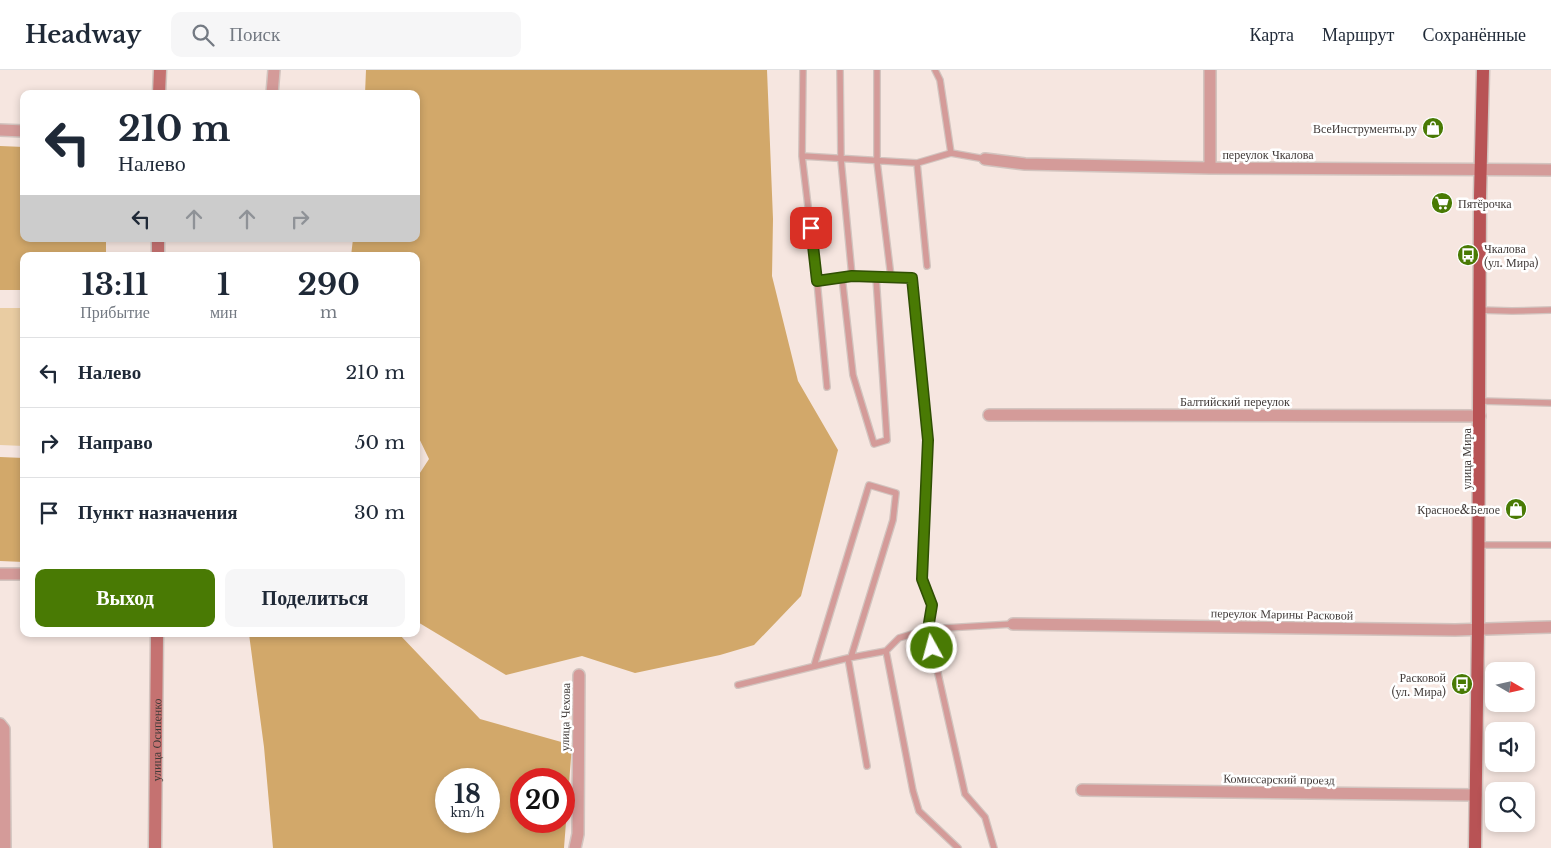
<!DOCTYPE html>
<html lang="ru">
<meta charset="utf-8">
<style>
:root{--surface:#fff;--page:#f6f6f7;--text:#1f2937;--muted:#747a83;--line:#e0e1e3;--accent:#497a04}
body{margin:0;font-family:"Libre Baskerville",serif;background:var(--page);color:var(--text);height:100vh;display:flex;flex-direction:column;font-size:19px;white-space:nowrap}
*{box-sizing:border-box;margin:0}
p{font-size:16px;color:var(--muted)}
.icon{flex:none;width:28px;height:28px;fill:none;stroke:currentColor;stroke-width:2;stroke-linecap:round;stroke-linejoin:round}
.map{position:relative;flex:1;overflow:hidden}
.drawer{position:absolute;left:20px;top:182px;width:400px;height:385px;display:flex;flex-direction:column;background:var(--surface);border-radius:10px;box-shadow:0 2px 8px #0003}
.drawer>*{flex:none}
.hud{position:absolute;left:20px;top:20px;width:400px;height:152px;border-radius:10px;box-shadow:0 2px 8px #0003;background:#fff;color:var(--text);overflow:hidden}
.needle{width:32px;rotate:99deg}
.fabs{position:absolute;left:1485px;top:592px;display:grid;gap:10px}
.fabs a{display:grid;place-items:center;width:50px;height:50px;border-radius:10px;background:var(--surface);box-shadow:0 2px 8px #0003;font-size:25px}
.speed{position:absolute;left:435px;top:698px;display:flex;gap:10px;font-size:25px;font-weight:700;text-align:center}
.speed>*{display:grid;place-content:center;width:65px;height:65px;border-radius:50%;background:var(--surface);box-shadow:0 2px 8px #0003;line-height:1}
.speed small{font-size:12px;font-weight:400}
.speed .limit{border:8px solid #d22;background:#fff;color:#111}
.pin{position:absolute;display:grid;place-items:center;width:42px;height:42px;color:#fff;margin:-21px;border-radius:10px;box-shadow:0 2px 8px #0006}
.me{position:absolute;width:55px;margin:-28px;rotate:353deg;stroke-linejoin:round;filter:drop-shadow(0 0 4px #0008)}
.turn{display:flex;align-items:center;gap:18px;height:105px;padding:0 15px;font-size:22px}
.turn .icon{width:65px;height:65px;stroke-width:2.5}
.turn b{display:block;font-size:35px;line-height:42px}
.lanes{display:flex;align-items:center;height:48px;padding:0 15px;background:#0003;justify-content:center;gap:25px;direction:ltr}
.lanes .off{opacity:.35}
.eta{display:flex;justify-content:space-evenly;align-items:center;height:85px;text-align:center}
.eta b{font-size:30px;font-weight:700;line-height:35px}
.action{display:flex;gap:10px;margin-top:auto;padding:10px 15px}
.action a{flex:1;height:58px;border-radius:10px;background:var(--accent);color:#fff;font-size:20px;font-weight:700;line-height:58px;text-align:center}
.action a+a{background:var(--page);color:var(--text)}
ul{padding:0;list-style:none}
li{display:flex;align-items:center;gap:15px;height:70px;padding:0 15px;border-top:1px solid var(--line)}
li div{flex:1}
li b{display:block;font-size:19px}
li em{font-style:normal}
header{display:flex;align-items:center;gap:30px;box-sizing:border-box;height:70px;padding:0 25px;background:var(--surface);border-bottom:1px solid var(--line)}
header strong{font-size:24px}
nav{display:flex;gap:28px;margin-inline-start:auto;font-size:18px}
.search{width:350px;height:45px;background:var(--page);display:flex;align-items:center;gap:12px;box-sizing:border-box;padding:0 18px;border-radius:10px;color:var(--muted);font-size:19px}
.map>svg:first-child{display:block}
.green{fill:#e9cca2}
.forest{fill:#d2a86a;fill-rule:evenodd}
.lines{fill:none;stroke-linecap:round;stroke-linejoin:round}
.lane-casing{stroke:#d2c4bf;stroke-width:8}
.street-casing{stroke:#d2c4bf;stroke-width:14}
.secondary-casing{stroke:#d2c4bf;stroke-width:15}
.primary-casing{stroke:#d2c4bf;stroke-width:15}
.lane{stroke:#d49b99;stroke-width:5.5}
.street{stroke:#d49b99;stroke-width:11}
.secondary{stroke:#c57271;stroke-width:12}
.primary{stroke:#b85355;stroke-width:12}
.route-casing{stroke:#2f4f03;stroke-width:12}
.route{stroke:#497a04;stroke-width:9}
.labels{text-anchor:middle;dominant-baseline:central;stroke-width:5;stroke-linejoin:round;paint-order:stroke}
.poi-label{font-size:12px;fill:#423b39;stroke:#fff;text-anchor:end}
.street-label{font-size:12px;fill:#423b39;stroke:#fff}
</style>
<header>
<strong>Headway</strong>
<div class="search"><svg class="icon" aria-label="search" viewBox="0 0 24 24"><circle cx="10" cy="10" r="6"/><path d="M15 15l6 6"/></svg>Поиск</div>
<nav><a>Карта</a><a>Маршрут</a><a>Сохранённые</a></nav>
</header>
<div class="map">
<svg width="1551" height="778" viewBox="0 0 1551 778">
<rect width="100%" height="100%" fill="#f6e6e0"/>
<!-- green -->
<path class="green" d="M 0,238 L 24,238 L 24,376 L 0,375 Z"/>
<!-- forest -->
<path class="forest" d="M 366,0 L 767,0 L 773,149 L 772,206 L 798,311 L 838,380 L 801,526 L 754,575 L 720,585 L 635,603 L 582,586 L 506,605 L 416,551 L 416,409 L 429,389 L 416,362 L 416,186 L 351,186 L 353,169 L 416,169 L 416,24 L 365,24 Z
M 0,76 L 24,77 L 24,169 L 106,169 L 106,186 L 24,186 L 24,220 L 0,220 Z
M 0,387 L 24,388 L 24,492 L 0,491 Z
M 249,564 L 399,564 L 480,649 L 572,675 L 564,778 L 273,778 L 264,677 ZM 446,709 L 489,709 L 489,751 L 446,751 ZM 521,709 L 564,709 L 564,751 L 521,751 Z"/>
<g class="lines">
<!-- lane casing -->
<g class="lane-casing">
<path id="lane" d="M 803,0 L 802,86 L 917,93 L 951,83 L 985,89
M 840,0 L 841,90 L 852,206
M 877,0 L 877,92 L 891,207
M 935,0 L 940,10 L 951,83
M 802,86 L 817,211
M 917,93 L 927,196
M 842,207 L 853,305 L 874,374 L 887,370 L 876,207
M 1479,240 L 1512,241 L 1551,240
M 827,317 L 817,211 L 852,206 L 912,208 L 928,370 L 922,509 L 932,535 L 928,559 L 965,724 L 985,747 L 994,778
M 1480,331 L 1551,333
M 1479,475 L 1551,475
M 886,581 L 913,721 L 919,741 L 958,778
M 848,588 L 867,696
M 814,596 L 869,415 L 896,423 L 893,450 L 851,587
M 738,615 L 848,588 L 886,581 L 899,568 L 928,559 L 1013,554"/>
</g>
<!-- street casing -->
<g class="street-casing">
<path id="street" d="M 1210,0 L 1210,98
M 272,24 L 274,0
M 0,60 L 24,61
M 985,89 L 1025,94 L 1210,98 L 1551,100
M 989,345 L 1480,346
M 0,504 L 24,504
M 1013,554 L 1455,560 L 1551,557
M 0,654 L 4,659 L 5,778
M 1082,720 L 1476,725
M 575,778 L 578,764 L 579,605"/>
</g>
<!-- secondary casing -->
<g class="secondary-casing">
<g id="secondary">
<path d="M 159,24 L 160,0"/>
<path d="M 158,186 L 158,169"/>
<path id="s1" d="M 155,778 L 157,564"/>
</g>
</g>
<!-- primary casing -->
<g class="primary-casing">
<path id="primary" d="M 1475,778 L 1478,558 L 1480,126 L 1483,0"/>
</g>
<!-- lane -->
<use href="#lane" class="lane"/>
<!-- street -->
<use href="#street" class="street"/>
<!-- secondary -->
<use href="#secondary" class="secondary"/>
<!-- primary -->
<use href="#primary" class="primary"/>
</g>
<g class="lines">
<!-- route casing -->
<g class="route-casing">
<path id="route" d="M 811,158 L 817,211 L 852,206 L 912,208 L 928,370 L 922,509 L 932,535 L 928,559 L 932,578"/>
</g>
<!-- route -->
<use href="#route" class="route"/>
</g>
<!-- icons -->
<defs>
<g id="shop-disc" transform="scale(1.125)"><circle r="9.5" fill="#497a04" stroke="#fff"/><path d="M-5-2.5h2.3a2.7 3.5 0 0 1 5.4 0H5L5.5 6h-11ZM-1.5-2.5h3a1.5 2.3 0 0 0-3 0Z" fill="#fff"/></g>
<g id="supermarket-disc" transform="scale(1.125)"><circle r="9.5" fill="#497a04" stroke="#fff"/><path d="M-6-5.5h2.5l.6 2H6L4.5 2H-2.5L-4.4-4H-6ZM-1.5 3.2a1.3 1.3 0 1 0 .1 0ZM3 3.2a1.3 1.3 0 1 0 .1 0Z" fill="#fff"/></g>
<g id="bus-disc" transform="scale(1.125)"><circle r="9.5" fill="#497a04" stroke="#fff"/><path d="M-5-6H5V4H4V6H2V4H-2V6H-4V4H-5ZM-3.5-4V0h7V-4ZM-3.5 1.2v1.5H-2V1.2ZM2 1.2v1.5H3.5V1.2Z" fill="#fff"/></g>
</defs>
<g fill-rule="evenodd">
<use href="#shop-disc" x="1433" y="58"/>
<use href="#supermarket-disc" x="1442" y="133"/>
<use href="#bus-disc" x="1468" y="185"/>
<use href="#shop-disc" x="1516" y="439"/>
<use href="#bus-disc" x="1462" y="614"/>
</g>
<g class="labels">
<!-- poi labels -->
<g class="poi-label">
<text x="1417" y="58">ВсеИнструменты.ру</text>
<text x="1458" y="133" text-anchor="start">Пятёрочка</text>
<text x="1484" y="178" text-anchor="start">Чкалова<tspan x="1484" dy="14">(ул. Мира)</tspan></text>
<text x="1500" y="439">Красное&amp;Белое</text>
<text x="1446" y="607">Расковой<tspan x="1446" dy="14">(ул. Мира)</tspan></text>
</g>
<!-- street labels -->
<g class="street-label">
<text x="1268" y="84">переулок Чкалова</text>
<text x="1235" y="331">Балтийский переулок</text>
<text transform="translate(1466 389) rotate(-90)">улица Мира</text>
<text transform="translate(1282 544) rotate(1)">переулок Марины Расковой</text>
<text transform="translate(565 647) rotate(-89)">улица Чехова</text>
<text stroke="none"><textPath href="#s1" startOffset="108">улица Осипенко</textPath></text>
<text transform="translate(1279 709) rotate(1)">Комиссарский проезд</text>
</g>
</g>
</svg>
<div class="fabs">
<a><svg class="needle" viewBox="-14 -14 28 28"><path d="M0-13l5 13h-10z" fill="#e53935"/><path d="M0 13l5-13h-10z" fill="#747a83"/></svg></a>
<a><svg class="icon" aria-label="sound" viewBox="0 0 24 24"><path d="M4 9h4l5-4v14l-5-4H4zM17 9q2 3 0 6"/></svg></a>
<a><svg class="icon" aria-label="search" viewBox="0 0 24 24"><circle cx="10" cy="10" r="6"/><path d="M15 15l6 6"/></svg></a>
</div>
<div class="speed"><div>18<small>km/h</small></div><div class="limit">20</div></div>
<div class="pin" style="left:811px;top:158px;background:#d93025"><svg class="icon" aria-label="arrive" viewBox="0 0 24 24"><path d="M6 21V4h12l-3 4 3 4H6"/></svg></div>
<svg class="me" style="left:932px;top:578px" viewBox="-20 -20 40 40"><circle r="17" fill="#497a04" stroke="#fff" stroke-width="3"/><path d="M0-11L8 9 0 5-8 9z" fill="#fff"/></svg>
<div class="hud">
<div class="turn"><svg class="icon" aria-label="left" viewBox="0 0 24 24"><path d="M17 20v-9H6M10 6l-5 5 5 5"/></svg><div><b>210 m</b>Налево</div></div>
<div class="lanes"><svg class="icon" aria-label="left" viewBox="0 0 24 24"><path d="M17 20v-9H6M10 6l-5 5 5 5"/></svg><svg class="icon off" aria-label="ahead" viewBox="0 0 24 24"><path d="M12 20V5M6 11l6-6 6 6"/></svg><svg class="icon off" aria-label="ahead" viewBox="0 0 24 24"><path d="M12 20V5M6 11l6-6 6 6"/></svg><svg class="icon off" aria-label="right" viewBox="0 0 24 24"><path d="M7 20v-9h11M14 6l5 5-5 5"/></svg></div>
</div>
<section class="drawer">
<div class="eta">
<div><b>13:11</b><p>Прибытие</p></div>
<div><b>1</b><p>мин</p></div>
<div><b>290</b><p>m</p></div>
</div>
<ul>
<li><svg class="icon" aria-label="left" viewBox="0 0 24 24"><path d="M17 20v-9H6M10 6l-5 5 5 5"/></svg><div><b>Налево</b></div><em>210 m</em></li>
<li><svg class="icon" aria-label="right" viewBox="0 0 24 24"><path d="M7 20v-9h11M14 6l5 5-5 5"/></svg><div><b>Направо</b></div><em>50 m</em></li>
<li><svg class="icon" aria-label="arrive" viewBox="0 0 24 24"><path d="M6 21V4h12l-3 4 3 4H6"/></svg><div><b>Пункт назначения</b></div><em>30 m</em></li>
</ul>
<div class="action"><a>Выход</a><a>Поделиться</a></div>
</section>
</div>
